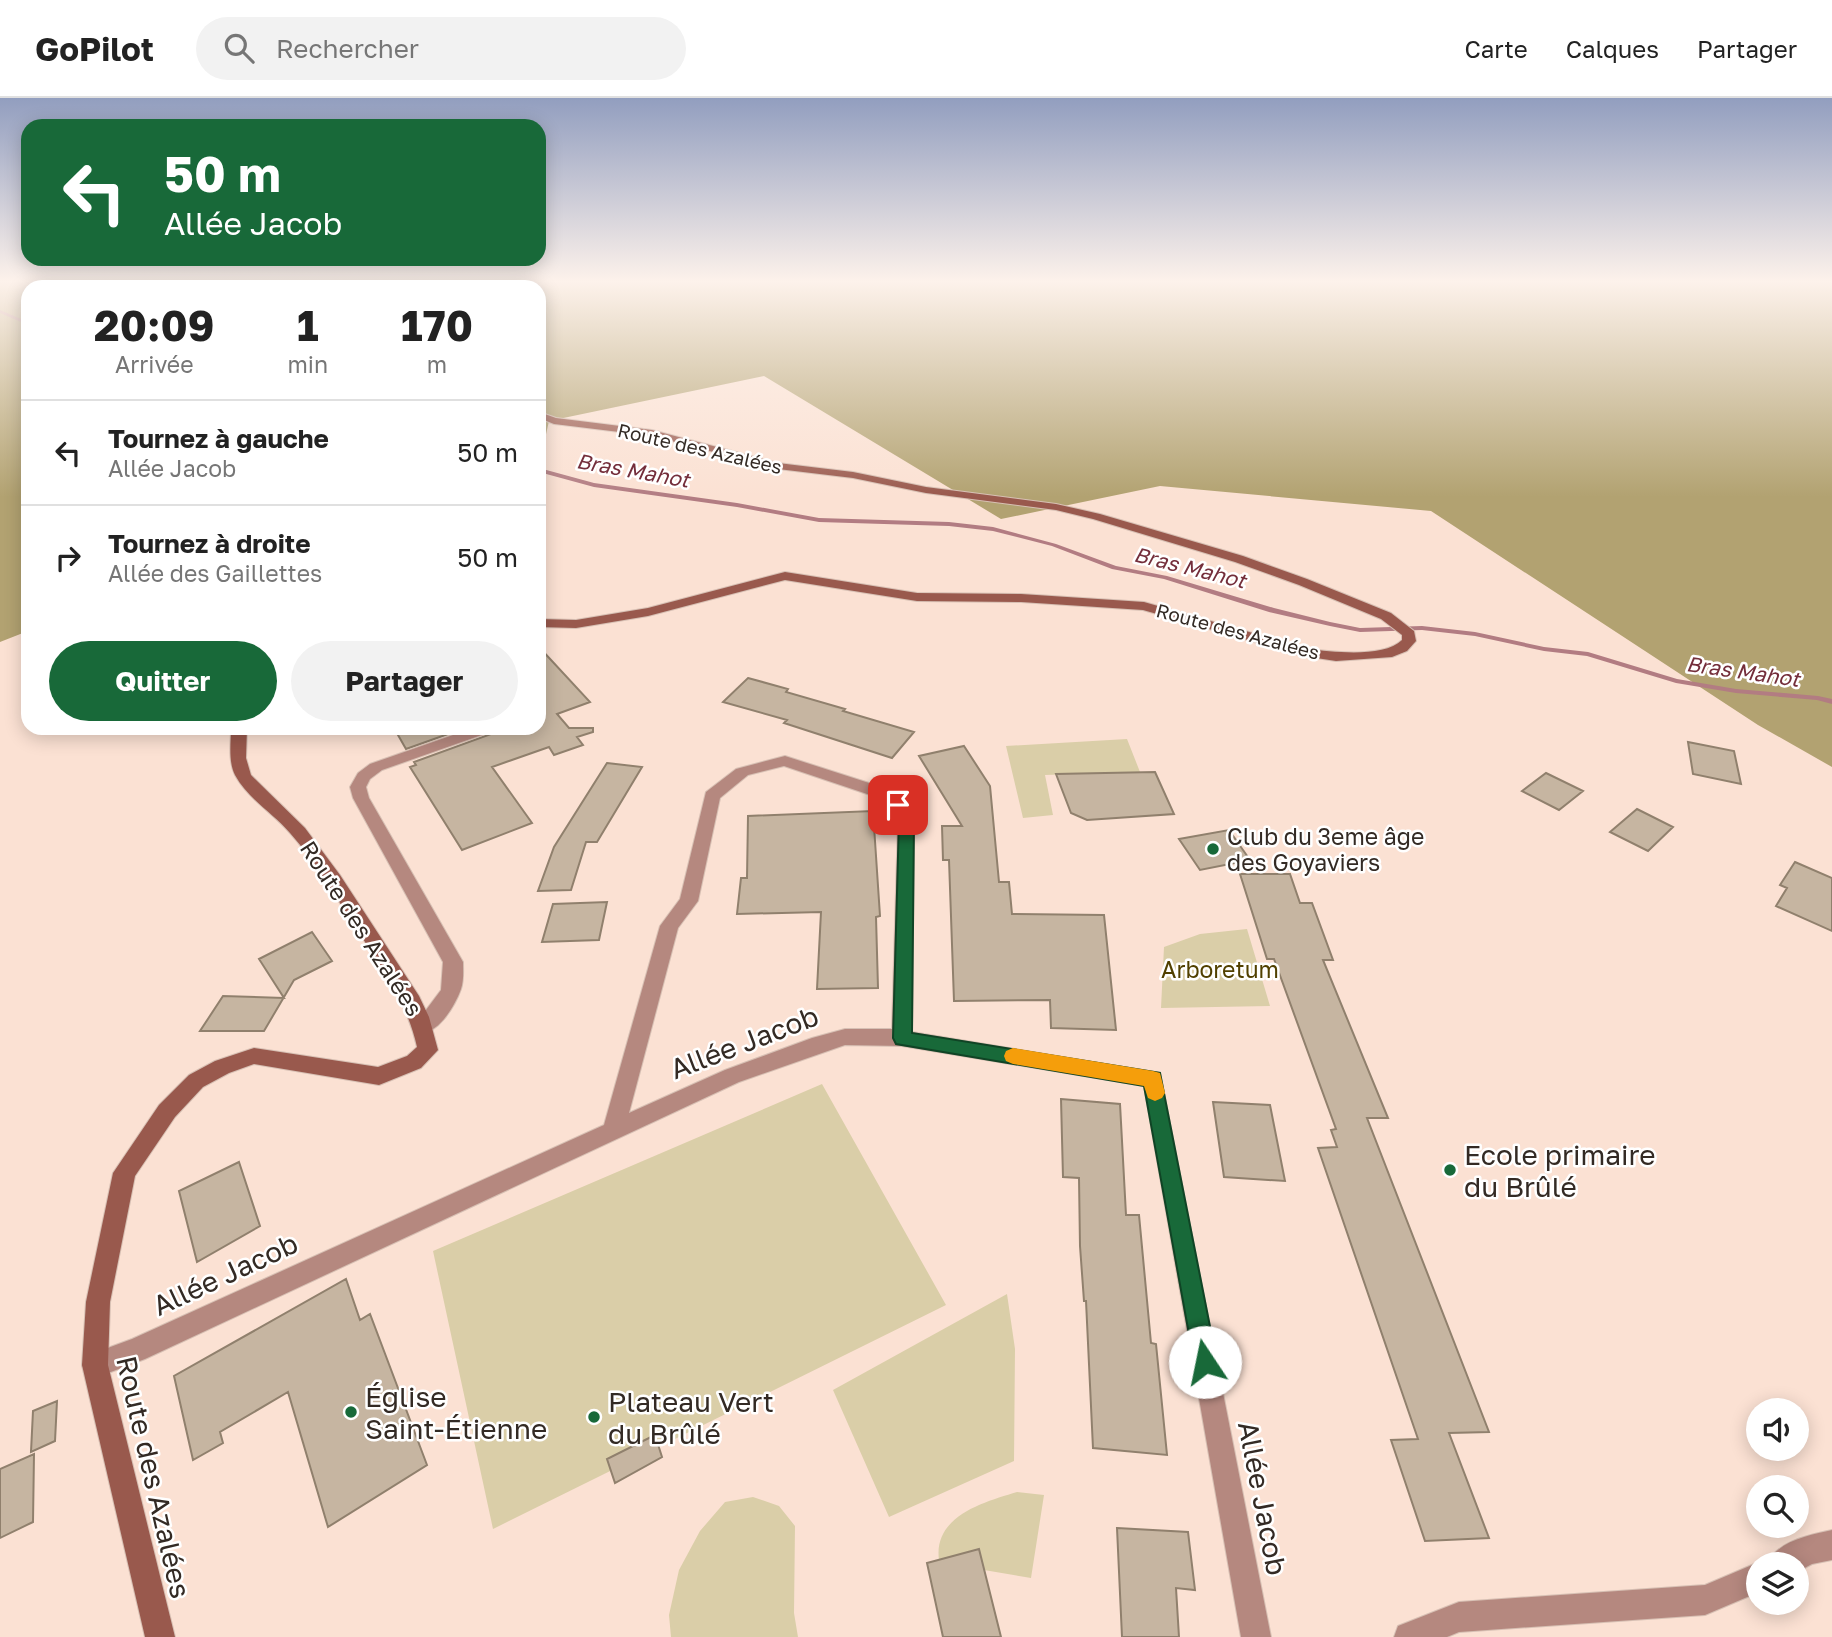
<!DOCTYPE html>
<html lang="fr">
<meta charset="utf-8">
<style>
:root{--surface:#fff;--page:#f2f2f2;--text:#222;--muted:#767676;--line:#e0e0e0;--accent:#186939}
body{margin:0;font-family:"Golos Text",sans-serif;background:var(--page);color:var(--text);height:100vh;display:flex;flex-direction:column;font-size:26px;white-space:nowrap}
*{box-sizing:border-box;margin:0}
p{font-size:23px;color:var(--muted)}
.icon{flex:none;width:38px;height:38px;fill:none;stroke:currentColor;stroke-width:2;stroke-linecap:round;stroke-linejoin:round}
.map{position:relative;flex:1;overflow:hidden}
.side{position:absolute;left:21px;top:182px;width:525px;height:455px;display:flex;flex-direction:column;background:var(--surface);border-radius:21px;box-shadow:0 4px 18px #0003}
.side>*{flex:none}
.guide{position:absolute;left:21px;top:21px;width:525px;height:147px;border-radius:21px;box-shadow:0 4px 18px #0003;background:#186939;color:#fff;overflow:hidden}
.controls{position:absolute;left:1746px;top:1300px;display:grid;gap:14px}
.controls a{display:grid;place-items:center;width:63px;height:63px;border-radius:50%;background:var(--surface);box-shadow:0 4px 18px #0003;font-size:35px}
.pin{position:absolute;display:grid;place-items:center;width:60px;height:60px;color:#fff;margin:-30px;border-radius:14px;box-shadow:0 4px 10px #0006}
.me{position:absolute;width:77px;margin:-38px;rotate:349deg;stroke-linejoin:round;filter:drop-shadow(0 0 5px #0008)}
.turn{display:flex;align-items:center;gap:24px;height:147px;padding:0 28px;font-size:32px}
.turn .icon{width:91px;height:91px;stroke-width:2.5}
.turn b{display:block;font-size:49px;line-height:60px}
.eta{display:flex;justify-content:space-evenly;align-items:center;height:119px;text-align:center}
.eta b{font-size:42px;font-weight:700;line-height:49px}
.action{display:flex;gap:14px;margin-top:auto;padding:14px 28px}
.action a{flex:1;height:80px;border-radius:42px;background:var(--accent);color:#fff;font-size:28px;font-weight:700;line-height:80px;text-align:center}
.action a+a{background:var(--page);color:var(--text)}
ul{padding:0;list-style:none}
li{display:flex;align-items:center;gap:21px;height:105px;padding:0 28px;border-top:2px solid var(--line)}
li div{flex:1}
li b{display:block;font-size:26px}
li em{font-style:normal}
header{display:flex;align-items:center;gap:42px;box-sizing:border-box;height:98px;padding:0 35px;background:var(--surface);border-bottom:2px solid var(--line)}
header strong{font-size:33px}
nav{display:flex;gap:38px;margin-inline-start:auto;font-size:24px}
.search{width:490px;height:63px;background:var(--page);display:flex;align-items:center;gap:18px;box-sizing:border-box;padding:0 24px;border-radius:38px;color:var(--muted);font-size:26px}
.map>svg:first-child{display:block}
.green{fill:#dacea8}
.forest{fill:#b2a271}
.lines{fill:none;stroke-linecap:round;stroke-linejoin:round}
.stream{fill:#b27c82;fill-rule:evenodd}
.building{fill:#c6b5a1;stroke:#90806d;stroke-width:2}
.minor-casing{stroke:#d7c0b4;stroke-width:2}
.tertiary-casing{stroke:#d7c0b4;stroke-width:2}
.secondary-casing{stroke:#d7c0b4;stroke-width:2}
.minor{fill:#b5887f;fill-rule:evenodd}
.tertiary{fill:#b5887f;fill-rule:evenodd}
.secondary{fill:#99594d;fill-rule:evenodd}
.route{fill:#186939;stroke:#104425;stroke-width:2}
.slow{fill:#f59e0b}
.poi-dot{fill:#186939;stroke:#fff;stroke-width:2.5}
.labels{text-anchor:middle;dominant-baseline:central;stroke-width:5;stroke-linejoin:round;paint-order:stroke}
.far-street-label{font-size:19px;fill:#332a24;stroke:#fff}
.far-water-label{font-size:21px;font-style:italic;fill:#742e3b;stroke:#fff}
.poi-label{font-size:23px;fill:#332a24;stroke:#fff;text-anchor:start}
.street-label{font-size:23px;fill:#332a24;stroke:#fff}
.park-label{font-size:23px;fill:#514000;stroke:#fff}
.near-street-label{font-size:28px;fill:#332a24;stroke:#fff}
.near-poi-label{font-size:28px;fill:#332a24;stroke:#fff;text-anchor:start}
</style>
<header>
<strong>GoPilot</strong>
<div class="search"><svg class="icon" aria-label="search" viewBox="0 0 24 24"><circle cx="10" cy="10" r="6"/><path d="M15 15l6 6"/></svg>Rechercher</div>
<nav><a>Carte</a><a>Calques</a><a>Partager</a></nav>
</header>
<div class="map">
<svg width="1832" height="1539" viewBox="0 0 1832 1539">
<rect width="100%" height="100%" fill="#fbe1d3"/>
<!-- green -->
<path class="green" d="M 1127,641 L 1140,674 L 1045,677 L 1053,717 L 1023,720 L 1006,648 Z
M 1247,831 L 1270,908 L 1161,910 L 1164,849 L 1200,836 Z
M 822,986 L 946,1207 L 493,1431 L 433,1153 Z
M 1007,1196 L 1015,1251 L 1014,1363 L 889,1419 L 833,1292 Z
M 1017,1394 L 1044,1397 L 1031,1480 L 984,1472 L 978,1451 L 939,1462 C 933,1418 984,1404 1017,1394 Z
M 753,1399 L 779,1408 L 795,1428 L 794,1515 L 798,1539 L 671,1539 L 669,1517 L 679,1472 L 700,1433 L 725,1404 Z"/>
<!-- forest -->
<path class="forest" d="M 0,183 L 1832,183 L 1832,669 L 1758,627 L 1431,413 L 1160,388 L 1001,421 L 764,278 L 549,323 L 542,354 L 539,355 L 539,189 L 28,189 L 28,533 L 0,544 Z"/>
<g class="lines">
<!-- stream -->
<path class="stream" d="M 333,183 L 341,183 L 320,189 L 313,189 Z
M 0,212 L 28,224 L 28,227 L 0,215 Z
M 539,370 L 594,385 L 737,405 L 819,420 L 949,424 L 993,429 L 1056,446 L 1116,468 L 1167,478 L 1274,510 L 1330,524 L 1360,530 L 1422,528 L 1475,534 L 1544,549 L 1588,554 L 1677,581 L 1736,591 L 1818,598 L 1832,601 L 1832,606 L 1817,602 L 1736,595 L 1676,585 L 1587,558 L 1544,553 L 1475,538 L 1422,532 L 1360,534 L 1330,528 L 1269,514 L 1164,481 L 1112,471 L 1052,448 L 993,433 L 949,428 L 819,424 L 737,409 L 594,389 L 539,374 Z"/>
</g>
<!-- building -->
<path class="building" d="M 539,549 L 590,604 L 557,616 L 569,630 L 593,630 L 593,634 L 577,639 L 583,647 L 554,657 L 549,649 L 492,669 L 532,725 L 462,752 L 410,669 L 416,667 L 414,664 L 494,635 L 499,630 L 539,630 Z
M 748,580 L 788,591 L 786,594 L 845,611 L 843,613 L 914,634 L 892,660 L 784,625 L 787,622 L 723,604 Z
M 394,630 L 465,630 L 406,651 Z
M 1688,644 L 1734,653 L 1741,686 L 1693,676 Z
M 964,648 L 990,688 L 999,784 L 1009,784 L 1012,816 L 1104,817 L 1116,932 L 1051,930 L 1050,902 L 954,903 L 949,762 L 943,762 L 942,728 L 962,728 L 919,658 Z
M 607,665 L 642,669 L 597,744 L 586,744 L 571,792 L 538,793 L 554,749 Z
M 1155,674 L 1174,716 L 1087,722 L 1071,715 L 1056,676 Z
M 1546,675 L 1583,693 L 1559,712 L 1522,693 Z
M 1637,711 L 1673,729 L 1648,753 L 1610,734 Z
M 873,713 L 880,818 L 876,819 L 878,890 L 817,891 L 821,814 L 737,816 L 741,780 L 747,780 L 748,718 Z
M 1229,732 L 1250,762 L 1200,772 L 1179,741 Z
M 1795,764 L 1832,780 L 1832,833 L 1776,808 L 1787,790 L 1780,787 Z
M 1240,776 L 1290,776 L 1300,805 L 1312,805 L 1333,862 L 1323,862 L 1388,1020 L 1367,1020 L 1489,1334 L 1449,1335 L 1489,1440 L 1425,1443 L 1391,1342 L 1418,1341 L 1318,1050 L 1337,1049 L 1331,1032 L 1336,1031 L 1274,861 L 1267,861 Z
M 607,804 L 599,842 L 542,844 L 553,806 Z
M 312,834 L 332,863 L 294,882 L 264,933 L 200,933 L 223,898 L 284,900 L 259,861 Z
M 1061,1001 L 1120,1006 L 1126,1117 L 1139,1117 L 1151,1245 L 1156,1246 L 1167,1357 L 1093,1350 L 1086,1203 L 1084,1203 L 1080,1148 L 1079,1080 L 1063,1079 Z
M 1213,1004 L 1270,1007 L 1285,1083 L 1224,1079 Z
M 239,1064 L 260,1128 L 197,1164 L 179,1093 Z
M 346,1181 L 360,1222 L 370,1216 L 427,1367 L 328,1429 L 288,1294 L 220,1334 L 223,1345 L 193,1362 L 174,1278 Z
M 57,1303 L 55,1343 L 31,1354 L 33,1313 Z
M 655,1337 L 662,1359 L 615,1385 L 607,1361 Z
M 34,1356 L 33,1424 L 0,1440 L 0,1371 Z
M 1117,1430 L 1188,1434 L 1195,1492 L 1176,1490 L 1179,1539 L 1122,1539 Z
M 979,1451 L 1001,1539 L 943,1539 L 927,1465 Z"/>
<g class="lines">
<!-- minor casing -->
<g class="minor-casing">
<path id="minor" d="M 473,630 L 496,630 L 493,633 L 382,672 L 370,681 L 366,689 L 369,700 L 463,864 C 463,873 464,882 461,891 C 455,908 436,940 417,934 L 414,928 L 441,892 L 443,864 L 353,700 L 350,689 L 358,675 L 370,666 Z
M 785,658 L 891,692 L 904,703 L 914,722 L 912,934 L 1160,975 L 1271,1539 L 1241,1539 L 1144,988 L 902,948 L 845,947 L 739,984 L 145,1261 L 95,1280 L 86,1276 L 82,1267 L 86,1258 L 132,1241 L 604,1027 L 660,828 L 680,801 L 706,694 L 736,671 ZM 784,668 L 879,700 L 891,710 L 898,722 L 892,931 L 845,931 L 812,940 L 725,972 L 629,1015 L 678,830 L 698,803 L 720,700 L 748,677 Z"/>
</g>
<!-- tertiary casing -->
<g class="tertiary-casing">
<path id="tertiary" d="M 1832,1432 L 1832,1462 L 1812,1466 L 1797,1474 L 1797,1466 L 1768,1466 C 1776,1443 1810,1437 1832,1432 Z
M 1759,1464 L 1765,1466 L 1759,1466 L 1759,1494 L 1705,1517 L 1459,1534 L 1447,1539 L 1394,1539 L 1398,1528 L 1459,1504 L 1705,1487 Z"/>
</g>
<!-- secondary casing -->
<g class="secondary-casing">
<path id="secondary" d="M 514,183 L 524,183 L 515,189 L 506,189 Z
M 539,314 L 556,320 L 652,332 L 778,365 L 853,374 L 926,389 L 1056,406 L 1100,416 L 1243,458 L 1307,481 L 1391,515 L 1414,533 L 1416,543 L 1407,553 L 1392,559 L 1336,563 L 1303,558 L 1143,512 L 1021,504 L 917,503 L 785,482 L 648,518 L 576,530 L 539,529 L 539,521 L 576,522 L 648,510 L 785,474 L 917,495 L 1021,496 L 1144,504 L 1309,551 C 1333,554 1384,560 1402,542 L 1402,537 L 1381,521 L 1299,487 L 1235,464 L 1093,421 L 1056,412 L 926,395 L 853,380 L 778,371 L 652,338 L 554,326 L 539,320 Z
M 231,630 L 247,630 L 246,660 L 251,677 L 305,730 L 340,777 L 419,898 L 429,919 L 438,952 L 421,970 L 379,987 L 254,966 L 229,975 L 203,989 L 175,1019 L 135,1078 L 110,1204 L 108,1267 L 175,1539 L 145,1539 L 82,1267 L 86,1204 L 113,1075 L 159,1007 L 189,977 L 215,963 L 254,950 L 378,969 L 407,958 L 417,949 C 407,903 379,866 354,827 C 334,796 315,763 290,735 C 273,715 248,701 235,677 C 228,663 231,645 231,630 Z"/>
</g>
<!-- minor -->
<use href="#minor" class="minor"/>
<!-- tertiary -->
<use href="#tertiary" class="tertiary"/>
<!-- secondary -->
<use href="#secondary" class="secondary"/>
</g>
<!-- sky -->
<linearGradient id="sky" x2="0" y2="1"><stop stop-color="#929ebf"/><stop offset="0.46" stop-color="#fdf2eb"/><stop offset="1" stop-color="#fdf2eb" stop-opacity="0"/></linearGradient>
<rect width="1832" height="399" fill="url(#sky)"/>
<!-- route -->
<path class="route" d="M 898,702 L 904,703 L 914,722 L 912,935 L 1160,975 L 1217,1264 L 1214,1272 L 1205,1276 L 1197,1272 L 1194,1264 L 1144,988 L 896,946 L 893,940 L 899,722 L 891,707 Z"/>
<!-- slow -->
<path class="slow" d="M 1013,950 L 1153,973 L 1160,975 L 1165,995 L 1162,1000 L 1155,1003 L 1148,1000 L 1144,988 L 1013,966 L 1006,963 L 1004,958 L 1006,953 Z"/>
<!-- markers -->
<g class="poi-dot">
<circle cx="1213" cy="751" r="7"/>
<circle cx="1450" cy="1072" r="7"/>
<circle cx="351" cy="1314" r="7"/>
<circle cx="594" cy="1319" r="7"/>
</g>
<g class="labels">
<!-- far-street labels -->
<g class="far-street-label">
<text transform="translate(700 350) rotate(13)">Route des Azalées</text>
<text transform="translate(1238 533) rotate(15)">Route des Azalées</text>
</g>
<!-- far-water labels -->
<g class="far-water-label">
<text transform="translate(633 372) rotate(10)">Bras Mahot</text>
<text transform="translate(1190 469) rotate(14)">Bras Mahot</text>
<text transform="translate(1743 573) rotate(8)">Bras Mahot</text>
</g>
<!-- poi labels -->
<g class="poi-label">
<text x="1227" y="738">Club du 3eme âge<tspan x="1227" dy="26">des Goyaviers</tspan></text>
</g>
<!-- street labels -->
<g class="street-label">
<text transform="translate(362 830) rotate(57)">Route des Azalées</text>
</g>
<!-- park labels -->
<g class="park-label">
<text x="1220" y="871">Arboretum</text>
</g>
<!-- near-street labels -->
<g class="near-street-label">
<text transform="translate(744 944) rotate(-21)">Allée Jacob</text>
<text transform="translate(225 1176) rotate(-25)">Allée Jacob</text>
<text transform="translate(154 1379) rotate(77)">Route des Azalées</text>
<text transform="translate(1263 1400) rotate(79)">Allée Jacob</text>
</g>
<!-- near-poi labels -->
<g class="near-poi-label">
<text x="1464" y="1056">Ecole primaire<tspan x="1464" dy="32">du Brûlé</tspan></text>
<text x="365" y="1298">Église<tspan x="365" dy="32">Saint-Étienne</tspan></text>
<text x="608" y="1303">Plateau Vert<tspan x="608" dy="32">du Brûlé</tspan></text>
</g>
</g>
</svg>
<div class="controls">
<a><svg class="icon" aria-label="sound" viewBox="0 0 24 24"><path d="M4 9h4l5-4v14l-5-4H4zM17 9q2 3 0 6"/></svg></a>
<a><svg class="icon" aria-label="search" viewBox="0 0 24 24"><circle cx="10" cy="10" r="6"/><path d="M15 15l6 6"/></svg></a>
<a><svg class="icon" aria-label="layers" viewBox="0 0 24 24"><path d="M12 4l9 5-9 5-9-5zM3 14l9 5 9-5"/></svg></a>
</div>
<div class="pin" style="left:898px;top:707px;background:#d93025"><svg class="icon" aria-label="arrive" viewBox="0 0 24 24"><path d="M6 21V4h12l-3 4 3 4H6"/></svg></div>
<svg class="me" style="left:1205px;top:1264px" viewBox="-20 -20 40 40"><circle r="19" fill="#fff"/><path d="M0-13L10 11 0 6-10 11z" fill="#186939"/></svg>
<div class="guide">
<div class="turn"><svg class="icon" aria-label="left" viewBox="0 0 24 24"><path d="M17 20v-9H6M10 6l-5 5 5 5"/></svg><div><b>50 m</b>Allée Jacob</div></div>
</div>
<section class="side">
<div class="eta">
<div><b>20:09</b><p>Arrivée</p></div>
<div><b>1</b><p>min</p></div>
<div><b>170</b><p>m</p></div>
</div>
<ul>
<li><svg class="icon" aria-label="left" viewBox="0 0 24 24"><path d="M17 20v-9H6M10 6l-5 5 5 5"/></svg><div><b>Tournez à gauche</b><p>Allée Jacob</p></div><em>50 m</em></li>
<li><svg class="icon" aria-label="right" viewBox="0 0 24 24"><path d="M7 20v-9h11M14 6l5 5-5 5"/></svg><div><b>Tournez à droite</b><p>Allée des Gaillettes</p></div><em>50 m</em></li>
</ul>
<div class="action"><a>Quitter</a><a>Partager</a></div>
</section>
</div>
